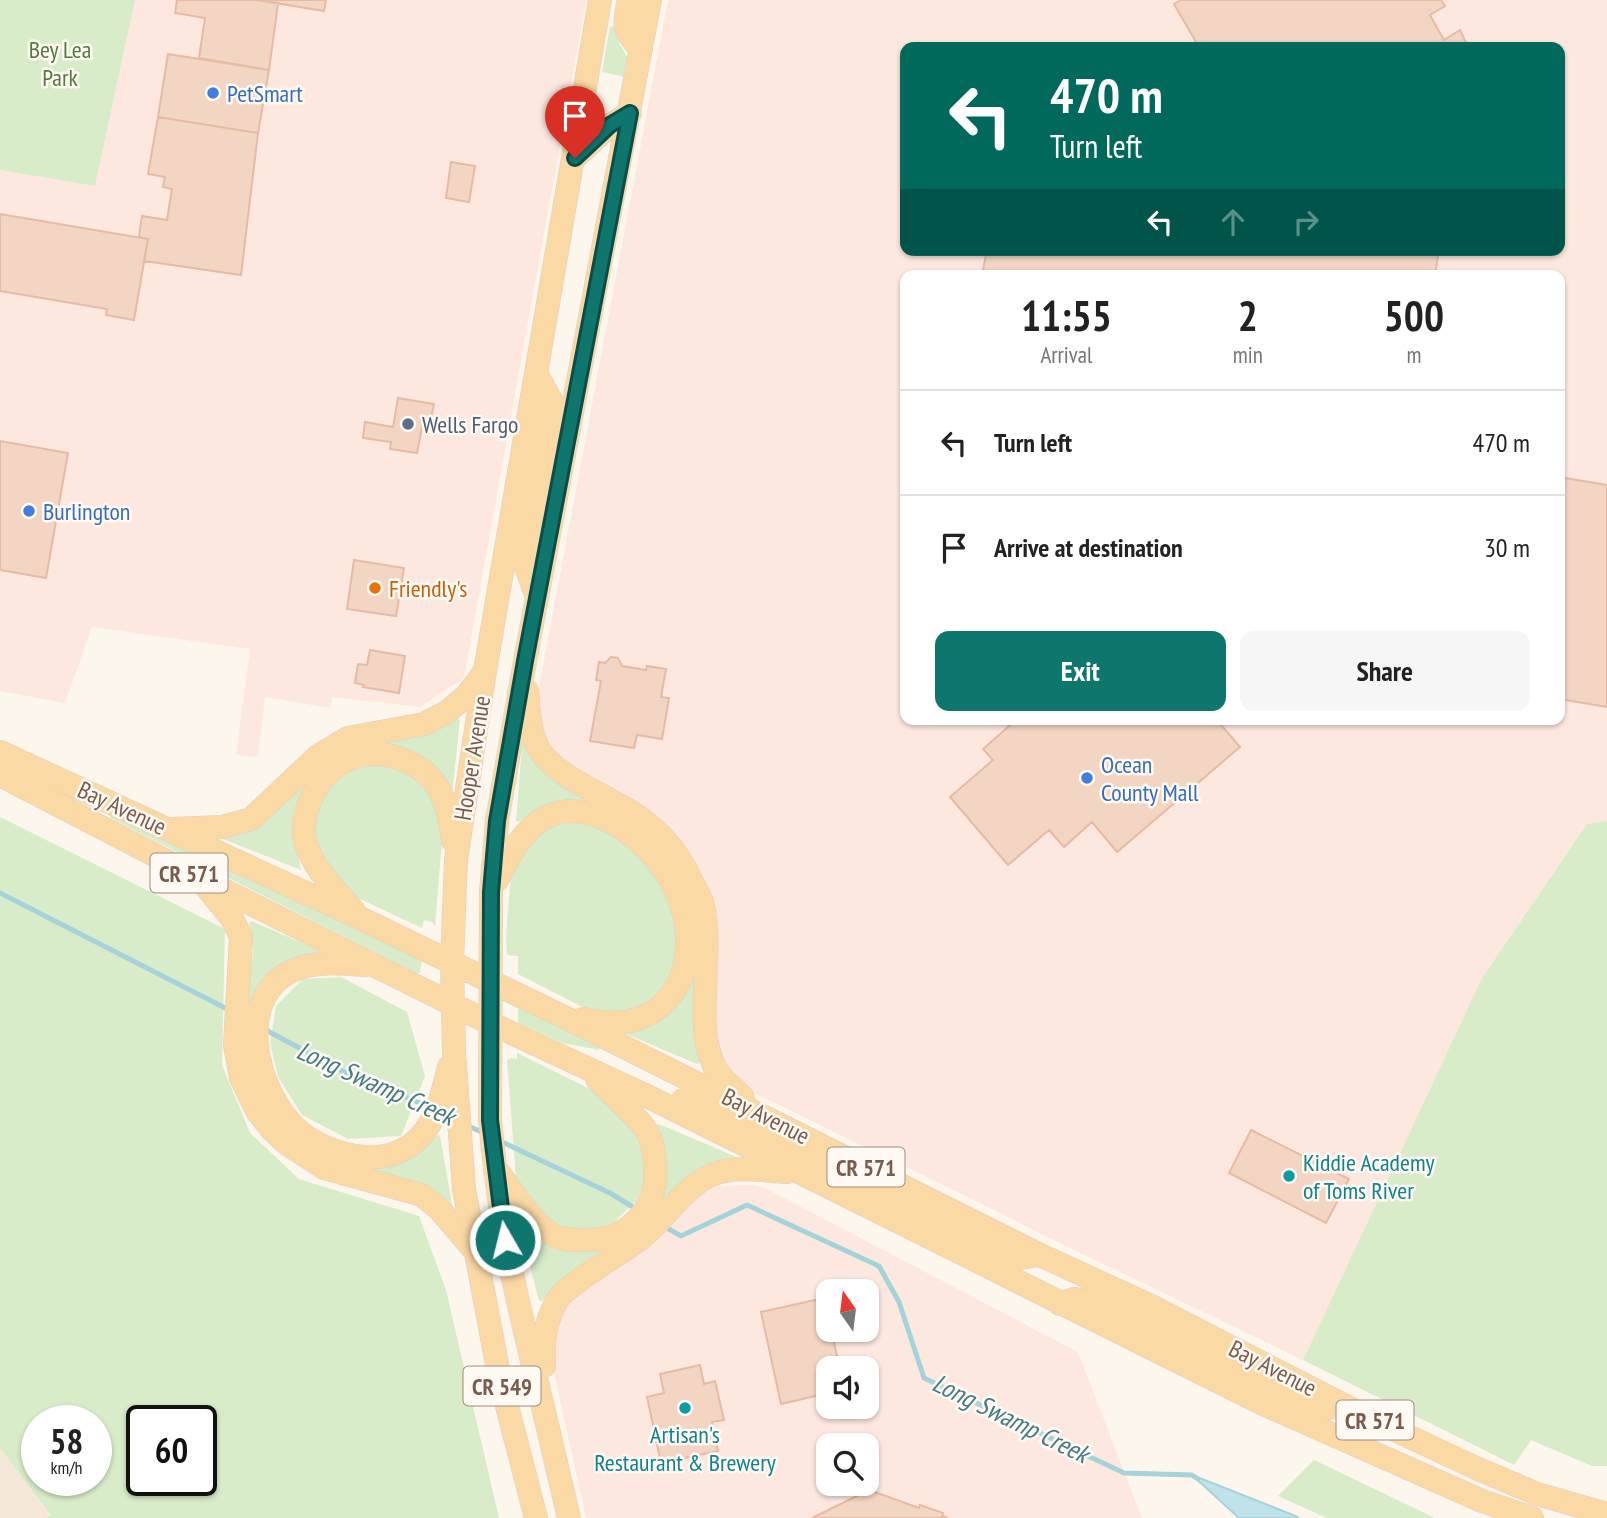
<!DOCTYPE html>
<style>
:root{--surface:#fff;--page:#f6f6f6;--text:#222;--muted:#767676;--line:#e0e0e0;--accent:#0f766e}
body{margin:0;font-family:"PT Sans Narrow",sans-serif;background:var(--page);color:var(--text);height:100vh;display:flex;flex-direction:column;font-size:26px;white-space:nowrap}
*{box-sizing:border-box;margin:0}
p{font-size:23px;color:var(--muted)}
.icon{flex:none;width:38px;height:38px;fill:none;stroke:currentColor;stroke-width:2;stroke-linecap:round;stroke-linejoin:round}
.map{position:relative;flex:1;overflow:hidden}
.sheet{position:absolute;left:900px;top:270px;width:665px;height:455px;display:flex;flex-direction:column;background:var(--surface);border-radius:14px;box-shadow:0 2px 5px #0004}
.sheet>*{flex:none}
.guide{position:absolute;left:900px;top:42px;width:665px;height:214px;border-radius:14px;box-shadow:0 2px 5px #0004;background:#00695c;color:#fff;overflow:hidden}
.needle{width:46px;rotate:346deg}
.tools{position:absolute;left:816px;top:1279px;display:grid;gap:14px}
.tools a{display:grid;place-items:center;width:63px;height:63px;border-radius:14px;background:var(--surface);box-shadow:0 2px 5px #0004;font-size:35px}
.speed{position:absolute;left:21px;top:1405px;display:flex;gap:14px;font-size:35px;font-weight:700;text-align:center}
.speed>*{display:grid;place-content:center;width:91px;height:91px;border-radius:50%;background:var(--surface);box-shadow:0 2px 5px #0004;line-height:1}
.speed small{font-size:18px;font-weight:400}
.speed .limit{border:4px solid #111;border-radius:10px;background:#fff;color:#111}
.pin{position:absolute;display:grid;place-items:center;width:60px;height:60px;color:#fff;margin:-72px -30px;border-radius:50% 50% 50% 0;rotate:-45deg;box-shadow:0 0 7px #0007}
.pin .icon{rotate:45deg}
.me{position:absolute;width:77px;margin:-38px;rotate:352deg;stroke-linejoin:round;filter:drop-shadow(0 0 5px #0008)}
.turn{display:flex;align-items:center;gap:24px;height:147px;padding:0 35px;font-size:32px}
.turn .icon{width:91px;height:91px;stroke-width:2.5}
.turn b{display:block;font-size:49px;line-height:60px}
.lanes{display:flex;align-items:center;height:66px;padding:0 35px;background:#0003;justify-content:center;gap:35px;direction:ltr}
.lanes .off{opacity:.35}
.eta{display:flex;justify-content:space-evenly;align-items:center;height:119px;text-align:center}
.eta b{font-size:42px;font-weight:700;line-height:49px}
.primary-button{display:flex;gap:14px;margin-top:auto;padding:14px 35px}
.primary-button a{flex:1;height:80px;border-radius:14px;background:var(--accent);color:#fff;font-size:28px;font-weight:700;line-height:80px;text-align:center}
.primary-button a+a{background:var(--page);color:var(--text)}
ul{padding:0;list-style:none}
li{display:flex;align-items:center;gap:21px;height:105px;padding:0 35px;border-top:2px solid var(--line)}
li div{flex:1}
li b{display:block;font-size:26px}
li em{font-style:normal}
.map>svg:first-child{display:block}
.residential{fill:#f5e8da}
.commercial{fill:#fde8e0;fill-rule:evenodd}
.green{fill:#d8ecc9;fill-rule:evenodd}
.water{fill:#bfe3e8;stroke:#a5d3da;stroke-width:2}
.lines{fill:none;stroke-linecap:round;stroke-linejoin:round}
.stream{stroke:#a5d3da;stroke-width:5}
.building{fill:#f3d5c3;stroke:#e6bba3;stroke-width:2}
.major-casing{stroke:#dad1cd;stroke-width:24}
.major{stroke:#fbd9a5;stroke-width:23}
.route-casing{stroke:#0a4d48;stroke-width:18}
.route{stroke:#0f766e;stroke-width:12}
.shop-dot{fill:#3f7fe0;stroke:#fffaf3;stroke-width:2.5}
.service-dot{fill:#5c6f8a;stroke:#fffaf3;stroke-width:2.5}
.food-dot{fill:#e8710a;stroke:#fffaf3;stroke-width:2.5}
.culture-dot{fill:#0f9aa8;stroke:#fffaf3;stroke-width:2.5}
.labels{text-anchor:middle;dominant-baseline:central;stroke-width:5;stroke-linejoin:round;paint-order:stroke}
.shield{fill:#fffaf3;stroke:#a28b7f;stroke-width:2}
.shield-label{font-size:23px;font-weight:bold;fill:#7a5c4d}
.park-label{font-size:24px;fill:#537a41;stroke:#fffaf3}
.shop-label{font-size:24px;fill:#366cbe;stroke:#fffaf3;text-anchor:start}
.service-label{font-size:24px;fill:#4e5e75;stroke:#fffaf3;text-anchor:start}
.food-label{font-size:24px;fill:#c56008;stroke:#fffaf3;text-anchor:start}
.street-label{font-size:24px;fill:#7a5c4d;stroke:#fffaf3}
.culture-label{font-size:24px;fill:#0d838f;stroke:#fffaf3;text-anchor:start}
.water-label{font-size:26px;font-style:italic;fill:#437c86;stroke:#fffaf3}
</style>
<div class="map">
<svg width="1607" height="1518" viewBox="0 0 1607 1518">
<rect width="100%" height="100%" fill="#fdf6ec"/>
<!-- residential -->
<path class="residential" d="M 0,1448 L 50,1516 L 46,1518 L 0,1518 Z"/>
<!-- commercial -->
<path class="commercial" d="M 135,0 L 586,0 L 464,678 L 420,707 L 332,697 L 330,708 L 265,697 L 258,757 L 236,755 L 250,649 L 92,627 L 65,703 L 0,691 L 0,170 L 95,186 Z
M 668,0 L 1607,0 L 1607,821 L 1587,824 L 1482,978 L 1303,1360 L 1043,1235 L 986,1206 L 742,1087 L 727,1071 L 554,756 L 534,714 ZM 905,47 L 1559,47 L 1559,250 L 905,250 ZM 905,275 L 1559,275 L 1559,719 L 905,719 Z
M 753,1185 L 767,1189 L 1078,1352 L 1142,1518 L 586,1518 L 551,1360 L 555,1321 L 564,1305 L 636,1251 L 704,1193 L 719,1186 ZM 828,1292 L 866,1292 L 866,1330 L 828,1330 ZM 828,1368 L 866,1368 L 866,1407 L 828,1407 ZM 828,1446 L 866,1446 L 866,1484 L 828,1484 Z"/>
<!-- green -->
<path class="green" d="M 0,0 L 135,0 L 95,186 L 0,170 Z
M 610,26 L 614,27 L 620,45 L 628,58 L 625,77 L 602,72 Z
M 458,719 L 460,720 L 452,795 L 381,744 L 381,741 L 432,731 Z
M 523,735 L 600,804 C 568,805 546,803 518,822 L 516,821 Z
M 385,762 L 400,765 L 428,786 L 443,829 L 435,926 L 432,922 L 424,920 L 422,928 L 358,898 L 345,888 L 333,877 L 312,835 L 320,796 L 353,766 Z
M 306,779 L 309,781 L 298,802 L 294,834 L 301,870 L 213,835 Z
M 111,815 L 422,959 L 420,973 L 416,973 L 110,818 Z
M 0,817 L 225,929 L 222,1065 L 250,1133 L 299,1179 L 419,1216 L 446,1290 L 499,1518 L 46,1518 L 50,1515 L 0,1448 ZM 37,1421 L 96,1421 L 96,1480 L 37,1480 ZM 142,1421 L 201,1421 L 201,1480 L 142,1480 Z
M 582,821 L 630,844 L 663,886 L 675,923 L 677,956 L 670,979 L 652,1001 L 624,1014 L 588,1010 L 518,974 L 518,956 L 507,955 L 506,937 L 511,871 L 521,849 L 549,826 Z
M 1607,821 L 1607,1466 L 1592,1466 L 1531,1440 L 1514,1465 L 1303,1360 L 1482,978 L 1587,824 Z
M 252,921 L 325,953 L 251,1008 L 247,1007 L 253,950 L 249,922 Z
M 697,964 L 701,1062 L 697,1064 L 617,1030 Z
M 341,977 L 407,1012 L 425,1076 L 401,1136 L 348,1139 L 302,1115 L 278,1077 L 270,1043 L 276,1006 L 303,979 Z
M 518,1009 L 524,1009 L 600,1047 L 599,1050 L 563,1043 L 518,1023 Z
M 517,1053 L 598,1093 L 634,1126 L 647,1163 L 643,1187 L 636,1201 L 614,1222 L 601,1228 L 580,1231 L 551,1224 L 516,1179 L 507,1060 L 511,1058 L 517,1059 Z
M 659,1124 L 741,1159 L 652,1214 L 657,1126 Z
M 437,1135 L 440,1136 L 453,1210 L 357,1167 L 428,1143 Z
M 517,1215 L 615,1245 L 554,1288 L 542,1301 L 539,1301 Z
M 1314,1460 L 1435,1518 L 1327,1518 L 1278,1496 Z"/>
<!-- water -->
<path class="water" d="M 1192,1475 L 1293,1515 L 1299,1518 L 1239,1518 Z"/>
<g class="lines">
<!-- stream -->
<path class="stream" d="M 0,893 L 231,1011
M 264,1029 L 344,1072 L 432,1108
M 466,1125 L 486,1134
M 498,1140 L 610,1193 L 636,1209
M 662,1225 L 681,1236 L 747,1205 L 879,1266 L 899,1302 L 924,1378 L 1124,1473 L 1192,1475 L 1198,1479"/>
</g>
<!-- building -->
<path class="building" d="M 177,0 L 257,0 L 278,3 L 269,70 L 199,58 L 205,18 L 175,13 Z
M 257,0 L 326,0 L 324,11 Z
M 1181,0 L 1441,0 L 1445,6 L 1430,15 L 1444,40 L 1460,30 L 1468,47 L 1199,47 L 1174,4 Z
M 168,54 L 269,70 L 258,133 L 158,117 Z
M 158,117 L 258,133 L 241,275 L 144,261 L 148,239 L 139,237 L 142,216 L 167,220 L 172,189 L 163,187 L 165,177 L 148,174 Z
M 451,162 L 475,166 L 469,202 L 446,198 Z
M 0,214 L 148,239 L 134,320 L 106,315 L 107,309 L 0,291 Z
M 987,250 L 1439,250 L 1435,275 L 982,275 Z
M 398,398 L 434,404 L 430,423 L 423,422 L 417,453 L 390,449 L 391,442 L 363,438 L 365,422 L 393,427 Z
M 0,441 L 68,453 L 46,578 L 0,570 Z
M 1559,477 L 1607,485 L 1607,707 L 1559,699 Z
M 354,560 L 404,568 L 396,616 L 347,609 Z
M 370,650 L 405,656 L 399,693 L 363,687 L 364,685 L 355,683 L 358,664 L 367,665 Z
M 611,657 L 618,658 L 622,666 L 646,670 L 647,666 L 666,669 L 661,697 L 669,698 L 662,739 L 637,735 L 634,748 L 590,741 L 601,681 L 596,680 L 599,662 L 605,663 Z
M 1017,719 L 1216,719 L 1240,747 L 1117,852 L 1092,822 L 1064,847 L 1049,830 L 1008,865 L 950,797 L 993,760 L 983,749 Z
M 1251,1130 L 1349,1179 L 1326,1223 L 1229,1173 Z
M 824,1298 L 828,1315 L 828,1330 L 831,1330 L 840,1368 L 828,1368 L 828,1393 L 781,1404 L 761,1312 Z
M 700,1365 L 704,1384 L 715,1381 L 724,1420 L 712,1422 L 718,1451 L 661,1463 L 647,1397 L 664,1393 L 660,1374 Z
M 869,1490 L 919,1508 L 920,1505 L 943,1513 L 942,1516 L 948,1518 L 812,1518 Z"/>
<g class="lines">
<!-- major casing -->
<g class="major-casing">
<path id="major" d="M 629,0 C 623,24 623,32 641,49
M 575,158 L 610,125 L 630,113
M 536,373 L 551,400 L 551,416 L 526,567 L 537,597
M 527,691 C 529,710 529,732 539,749 C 551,769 574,780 593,791 C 637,814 668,831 690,878 C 694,886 699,894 702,902 C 716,951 691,1030 717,1071 C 723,1081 735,1089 743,1098
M 0,752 L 360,918 L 564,1017 L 1040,1255 L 1151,1306 L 1367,1417 L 1476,1468 L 1537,1494 L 1607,1514
M 0,775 L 199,878 L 490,1023 L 651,1098 L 1261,1403 L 1482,1501 L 1532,1518
M 171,829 L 222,827 L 251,819 L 318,756 L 348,738 L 424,724 L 447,712 L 467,695 L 483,674
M 497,880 C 507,861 516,842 532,827 C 582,782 655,843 676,891 C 698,940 690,1007 630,1021 C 615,1025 598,1022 583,1019
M 203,883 L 233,920 L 241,937 L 235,1045 L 241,1078 L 257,1111 L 272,1130 L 286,1143 L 324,1168 L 422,1195 L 439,1209 L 474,1250
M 354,911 C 335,889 313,869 305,841 C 302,829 305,815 309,804 C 325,761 365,742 408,762 C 417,766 427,773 433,781 C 447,798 450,820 453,841
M 366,965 C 345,964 324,961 303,967 C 229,988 255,1095 300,1132 C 317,1146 341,1155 363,1157 C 385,1159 407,1152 421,1136 C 438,1117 443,1090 449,1067
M 683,1100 L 717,1113 L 1002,1253 L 1020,1258 L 1033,1256
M 496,1169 C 512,1190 528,1218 551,1234 C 560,1240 571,1240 582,1240 C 627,1242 660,1209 655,1164 C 654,1153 653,1143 648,1133 C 637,1115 611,1095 597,1079
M 1060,1304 L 1074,1299 L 1095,1302 L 1296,1399 L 1330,1408
M 544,1366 C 543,1342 545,1320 558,1299 C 569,1283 622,1253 640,1239 C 665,1220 683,1187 712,1175 C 735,1165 763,1171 787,1172
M 536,1518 L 499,1375 L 464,1189 L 454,1051 L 452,963 L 456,860 L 485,671 L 600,0
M 569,1518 L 517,1297 L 505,1240 L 495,1168 L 490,1120 L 491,892 L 497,821 L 525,661 L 650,0"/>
</g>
<!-- major -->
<use href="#major" class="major"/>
</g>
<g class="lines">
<!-- route casing -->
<g class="route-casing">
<path id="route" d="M 505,1240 L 490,1120 L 491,892 L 497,821 L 525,661 L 630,113 L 610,125 L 575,158"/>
</g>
<!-- route -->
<use href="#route" class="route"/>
</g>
<!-- markers -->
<g class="shop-dot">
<circle cx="213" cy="93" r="7"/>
<circle cx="29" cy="511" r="7"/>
<circle cx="1087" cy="778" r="7"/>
</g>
<circle class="service-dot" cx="408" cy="424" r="7"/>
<circle class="food-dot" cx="375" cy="588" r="7"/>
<g class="culture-dot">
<circle cx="1289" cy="1176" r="7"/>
<circle cx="685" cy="1408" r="7"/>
</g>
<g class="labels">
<!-- shield labels -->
<g class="shield">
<rect x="150.5" y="853.5" width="77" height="39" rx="5"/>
<rect x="827.5" y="1147.5" width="77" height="39" rx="5"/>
<rect x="463.5" y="1366.5" width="77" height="39" rx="5"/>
<rect x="1336.5" y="1400.5" width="77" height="39" rx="5"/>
</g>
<g class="shield-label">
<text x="189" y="873">CR 571</text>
<text x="866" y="1167">CR 571</text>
<text x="502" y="1386">CR 549</text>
<text x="1375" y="1420">CR 571</text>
</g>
<!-- park labels -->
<g class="park-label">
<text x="60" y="49">Bey Lea<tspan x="60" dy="28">Park</tspan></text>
</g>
<!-- shop labels -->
<g class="shop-label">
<text x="227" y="93">PetSmart</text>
<text x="43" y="511">Burlington</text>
<text x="1101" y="764">Ocean<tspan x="1101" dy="28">County Mall</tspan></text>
</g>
<!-- service labels -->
<g class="service-label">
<text x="422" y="424">Wells Fargo</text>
</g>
<!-- food labels -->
<g class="food-label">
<text x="389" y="588">Friendly's</text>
</g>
<!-- street labels -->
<g class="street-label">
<text transform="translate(472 758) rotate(-81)">Hooper Avenue</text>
<text transform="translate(122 808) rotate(25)">Bay Avenue</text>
<text transform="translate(766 1116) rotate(27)">Bay Avenue</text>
<text transform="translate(1273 1368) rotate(27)">Bay Avenue</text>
</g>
<!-- culture labels -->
<g class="culture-label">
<text x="1303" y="1162">Kiddie Academy<tspan x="1303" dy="28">of Toms River</tspan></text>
<text x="685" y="1434" text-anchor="middle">Artisan's<tspan x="685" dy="28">Restaurant &amp; Brewery</tspan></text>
</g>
<!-- water labels -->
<g class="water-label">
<text transform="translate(376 1083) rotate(24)">Long Swamp Creek</text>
<text transform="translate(1011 1418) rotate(26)">Long Swamp Creek</text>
</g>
</g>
</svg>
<div class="tools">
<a><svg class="needle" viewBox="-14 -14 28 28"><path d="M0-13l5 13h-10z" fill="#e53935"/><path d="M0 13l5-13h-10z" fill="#767676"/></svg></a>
<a><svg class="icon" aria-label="sound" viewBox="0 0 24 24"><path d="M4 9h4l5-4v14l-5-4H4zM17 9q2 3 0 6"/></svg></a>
<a><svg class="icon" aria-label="search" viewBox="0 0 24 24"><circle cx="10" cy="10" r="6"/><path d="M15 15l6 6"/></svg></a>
</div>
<div class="speed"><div>58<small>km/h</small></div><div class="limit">60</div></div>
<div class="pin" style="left:575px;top:158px;background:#d93025"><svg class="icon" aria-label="arrive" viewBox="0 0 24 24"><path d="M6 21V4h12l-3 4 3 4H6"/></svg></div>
<svg class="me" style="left:505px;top:1240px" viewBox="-20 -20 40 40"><circle r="17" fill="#0f766e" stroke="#fff" stroke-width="3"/><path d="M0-11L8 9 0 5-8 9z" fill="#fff"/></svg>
<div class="guide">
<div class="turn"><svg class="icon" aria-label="left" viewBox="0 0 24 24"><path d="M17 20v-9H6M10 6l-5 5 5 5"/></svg><div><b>470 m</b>Turn left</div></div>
<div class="lanes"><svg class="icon" aria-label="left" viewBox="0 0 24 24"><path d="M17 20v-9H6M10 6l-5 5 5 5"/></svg><svg class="icon off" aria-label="ahead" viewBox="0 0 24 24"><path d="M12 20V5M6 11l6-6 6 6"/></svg><svg class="icon off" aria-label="right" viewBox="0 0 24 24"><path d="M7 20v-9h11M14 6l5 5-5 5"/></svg></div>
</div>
<section class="sheet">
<div class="eta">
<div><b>11:55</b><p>Arrival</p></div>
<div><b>2</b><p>min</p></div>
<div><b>500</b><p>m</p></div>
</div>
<ul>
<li><svg class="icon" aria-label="left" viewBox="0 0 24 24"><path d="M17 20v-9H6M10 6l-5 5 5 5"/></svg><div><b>Turn left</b></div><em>470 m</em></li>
<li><svg class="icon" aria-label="arrive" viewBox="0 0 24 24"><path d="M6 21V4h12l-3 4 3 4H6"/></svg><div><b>Arrive at destination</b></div><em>30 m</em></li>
</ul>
<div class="primary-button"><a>Exit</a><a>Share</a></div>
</section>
</div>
